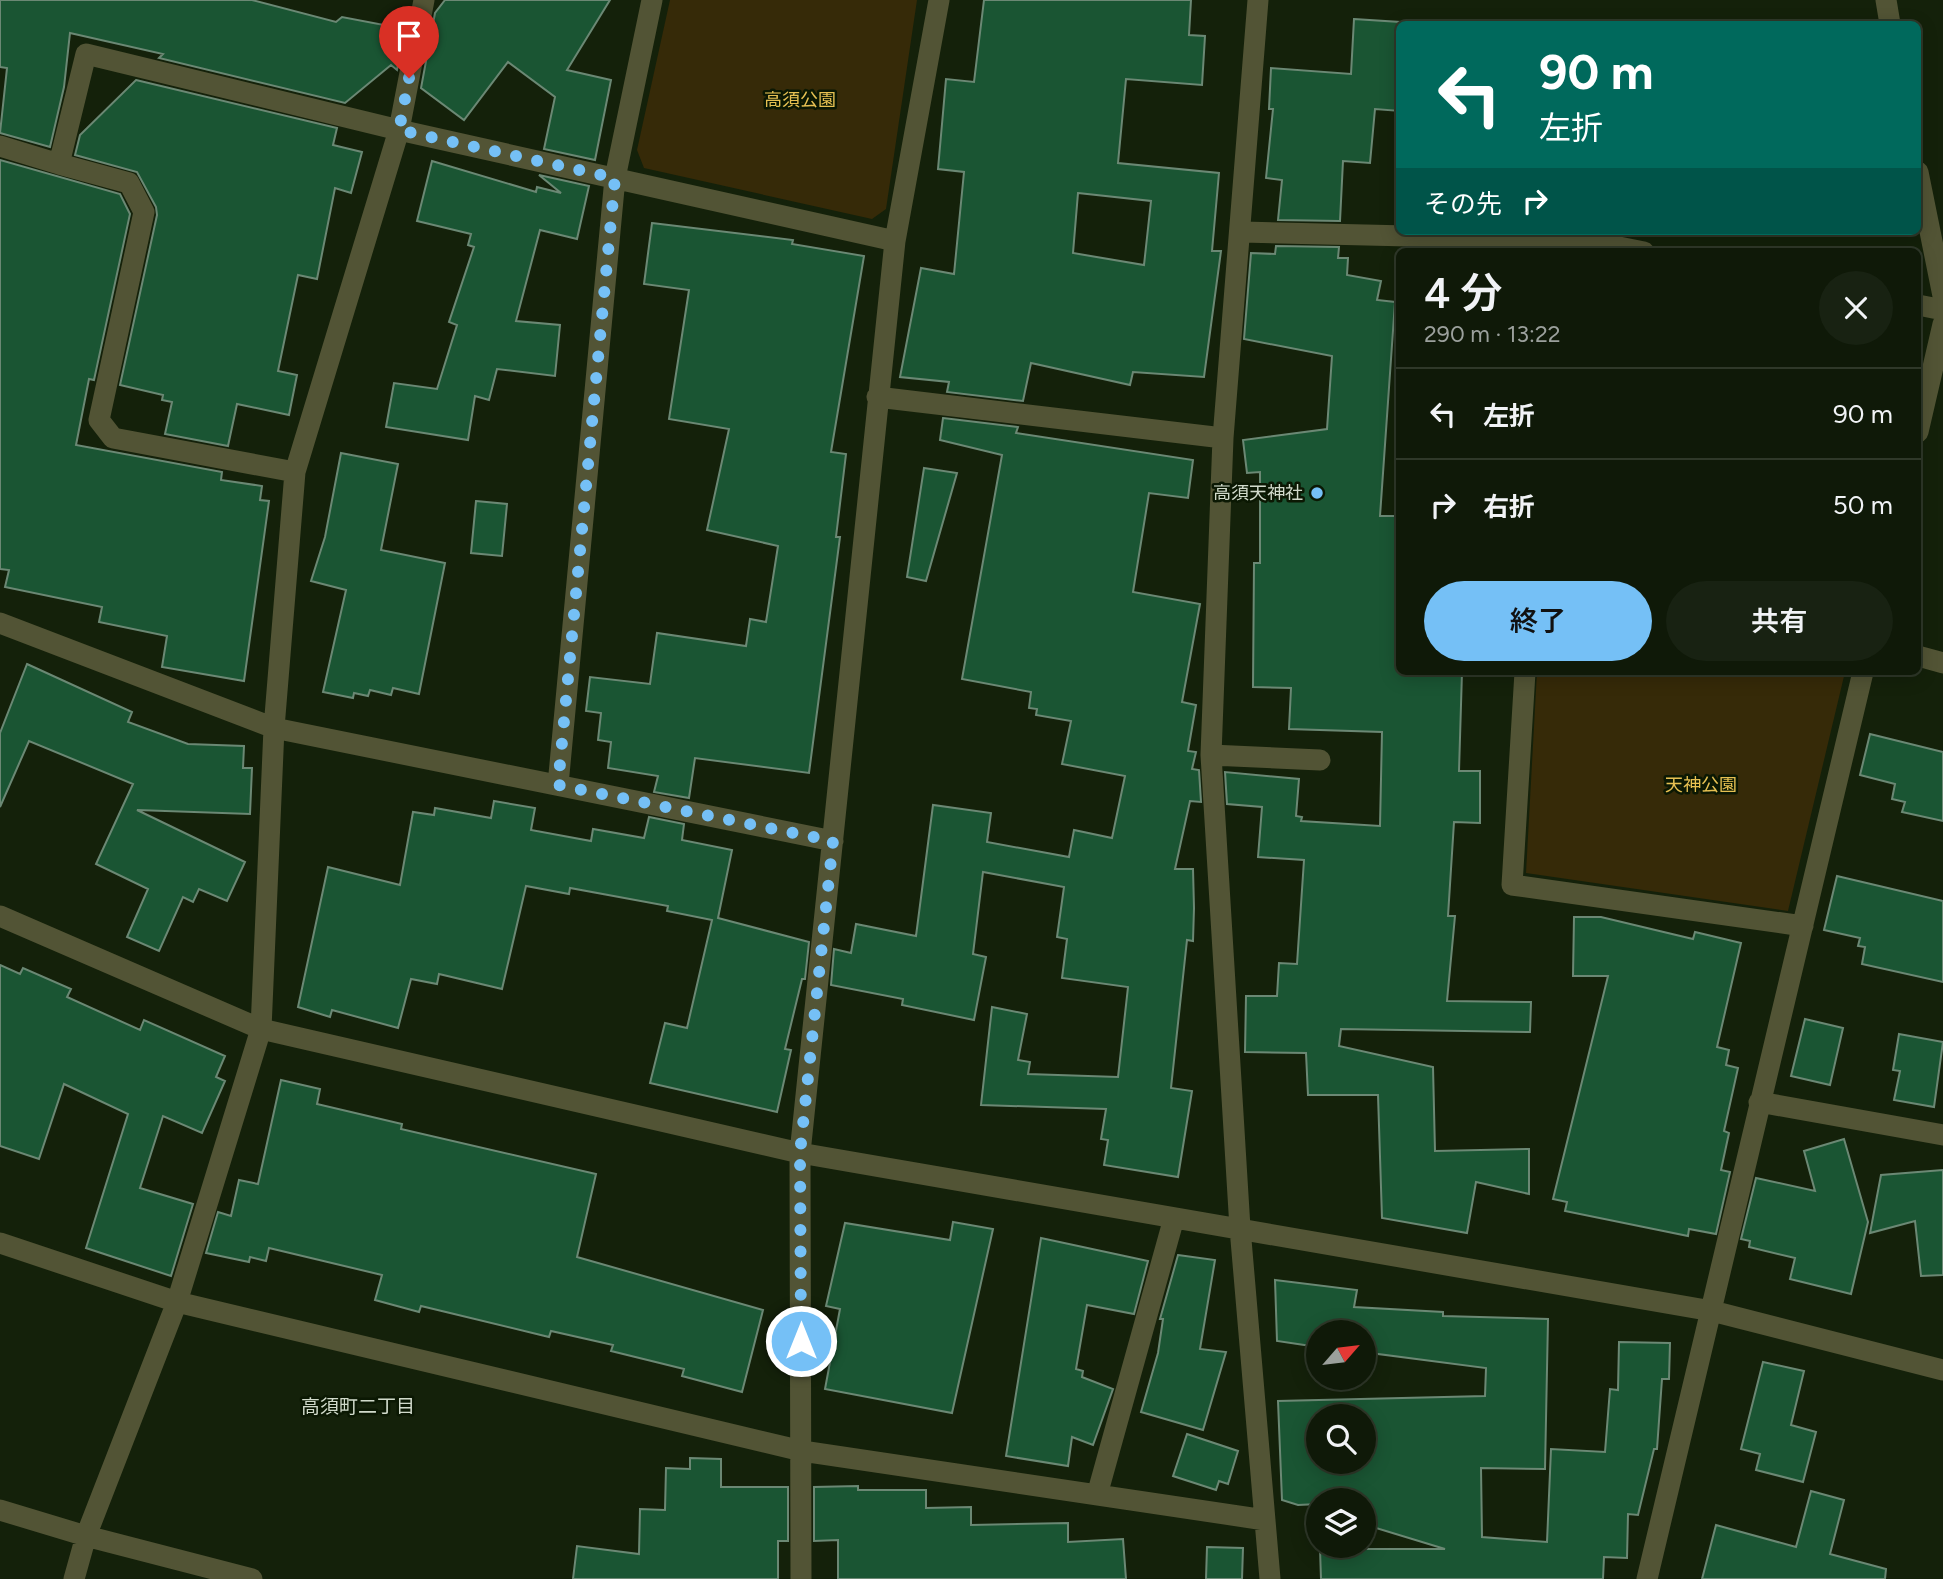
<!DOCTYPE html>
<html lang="ja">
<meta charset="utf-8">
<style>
:root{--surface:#0f1908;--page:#182212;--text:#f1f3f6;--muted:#9ba09c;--line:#2f3829;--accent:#75c0f6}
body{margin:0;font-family:Figtree,"Noto Sans JP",sans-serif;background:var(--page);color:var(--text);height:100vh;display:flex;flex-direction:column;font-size:26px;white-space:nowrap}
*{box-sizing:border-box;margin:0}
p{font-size:23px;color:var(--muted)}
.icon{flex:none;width:38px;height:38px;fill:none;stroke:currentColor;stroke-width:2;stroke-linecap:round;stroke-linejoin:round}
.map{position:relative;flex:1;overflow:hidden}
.details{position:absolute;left:1396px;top:248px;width:525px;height:427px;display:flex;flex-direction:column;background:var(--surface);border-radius:10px;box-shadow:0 4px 18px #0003,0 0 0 2px var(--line)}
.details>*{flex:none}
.banner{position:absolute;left:1396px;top:21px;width:525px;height:214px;border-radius:10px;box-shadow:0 4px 18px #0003,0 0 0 2px var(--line);background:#00695c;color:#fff;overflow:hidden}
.needle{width:46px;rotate:62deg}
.tools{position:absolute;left:1306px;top:1320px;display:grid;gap:14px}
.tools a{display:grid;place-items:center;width:70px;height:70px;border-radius:50%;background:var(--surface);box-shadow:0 4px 18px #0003,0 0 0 2px var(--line);font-size:35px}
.pin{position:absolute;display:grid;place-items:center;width:60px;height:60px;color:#fff;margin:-72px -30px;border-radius:50% 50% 50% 0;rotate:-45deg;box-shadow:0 0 7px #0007}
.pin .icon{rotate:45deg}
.me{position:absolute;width:77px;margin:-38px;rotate:0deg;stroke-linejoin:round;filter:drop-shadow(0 0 5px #0008)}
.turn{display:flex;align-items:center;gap:24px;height:147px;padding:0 28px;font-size:32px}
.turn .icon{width:91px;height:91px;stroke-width:2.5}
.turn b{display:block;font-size:49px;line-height:60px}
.then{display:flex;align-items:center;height:66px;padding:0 28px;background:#0003;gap:14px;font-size:26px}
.round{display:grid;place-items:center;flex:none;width:74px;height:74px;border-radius:37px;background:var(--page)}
.summary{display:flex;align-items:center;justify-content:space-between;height:119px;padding:0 28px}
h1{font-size:42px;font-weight:600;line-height:52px}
.button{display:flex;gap:14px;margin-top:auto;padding:14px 28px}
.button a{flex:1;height:80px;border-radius:42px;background:var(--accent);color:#111;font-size:28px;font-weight:600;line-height:80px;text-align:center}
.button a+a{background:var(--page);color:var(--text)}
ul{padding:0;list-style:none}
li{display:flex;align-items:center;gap:21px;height:91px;padding:0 28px;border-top:2px solid var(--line)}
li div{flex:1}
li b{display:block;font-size:26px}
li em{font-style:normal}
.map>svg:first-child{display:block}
.green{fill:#362a08}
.building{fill:#1a5533;stroke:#6b8874;stroke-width:2;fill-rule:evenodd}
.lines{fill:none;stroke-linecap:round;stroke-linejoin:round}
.minor{stroke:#525435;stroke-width:21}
.route{stroke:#75c0f6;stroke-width:12;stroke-dasharray:0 21.6}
.poi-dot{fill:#75c0f6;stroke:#0b1803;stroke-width:2.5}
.labels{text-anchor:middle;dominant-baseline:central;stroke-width:5;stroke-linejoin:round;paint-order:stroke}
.park-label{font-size:18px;fill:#e6c052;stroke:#0b1803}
.poi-label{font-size:18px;fill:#d1dacb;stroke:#0b1803;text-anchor:end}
.neighbourhood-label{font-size:19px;fill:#d1dacb;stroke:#0b1803}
</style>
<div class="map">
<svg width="1943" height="1579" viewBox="0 0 1943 1579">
<rect width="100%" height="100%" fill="#14210a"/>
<!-- green -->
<path class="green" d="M 670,0 L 917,0 L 886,209 L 872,219 L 644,168 L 637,150 Z
M 1537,672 L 1845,672 L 1788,911 L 1526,873 Z"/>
<!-- building -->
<path class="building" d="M 0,0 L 252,0 L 336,22 L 342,17 L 405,29 L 397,70 L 391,65 L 345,103 L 159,58 L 163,54 L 70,33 L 64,87 L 50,147 L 0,133 L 7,68 L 0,67 Z
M 445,0 L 610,0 L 567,70 L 611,80 L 595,160 L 544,149 L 555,97 L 508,62 L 464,120 L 421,88 L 435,13 Z
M 984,0 L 1191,0 L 1189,35 L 1205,36 L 1202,85 L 1126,79 L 1118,163 L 1219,173 L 1212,251 L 1221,251 L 1204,377 L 1133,372 L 1130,385 L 1031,363 L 1023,401 L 947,392 L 949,382 L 900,377 L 921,268 L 954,274 L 964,172 L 938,169 L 946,79 L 974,82 ZM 1078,193 L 1151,201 L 1144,265 L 1073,253 Z
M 1354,19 L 1400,22 L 1400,111 L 1375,109 L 1370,163 L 1343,161 L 1340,221 L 1278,220 L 1282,180 L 1266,178 L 1273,109 L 1269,109 L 1271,68 L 1351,74 Z
M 136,80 L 337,128 L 333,145 L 362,152 L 351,193 L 335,188 L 317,279 L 298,275 L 278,371 L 297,375 L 289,415 L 237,404 L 228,446 L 165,434 L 172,402 L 162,400 L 163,395 L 120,385 L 157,215 L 156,207 L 137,172 L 75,155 L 80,135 Z
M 0,160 L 120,194 L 130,214 L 94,380 L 89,379 L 76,445 L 222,472 L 221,480 L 262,486 L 260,500 L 269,501 L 244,681 L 162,667 L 167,636 L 99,622 L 102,607 L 5,587 L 9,570 L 0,569 Z
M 432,161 L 536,192 L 537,187 L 561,193 L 539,175 L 589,186 L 577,239 L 540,230 L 516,321 L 560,325 L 555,376 L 497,369 L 489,400 L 475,396 L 468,440 L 386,427 L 394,383 L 437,389 L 457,325 L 449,322 L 474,247 L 468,245 L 471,234 L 417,221 Z
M 652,223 L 793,240 L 792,244 L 864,256 L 831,452 L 846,454 L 836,537 L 840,537 L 809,773 L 695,758 L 689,798 L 654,792 L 658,776 L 608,768 L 611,742 L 598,740 L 601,713 L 586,711 L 590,677 L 650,684 L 657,633 L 746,646 L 750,619 L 766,622 L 778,546 L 707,530 L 729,429 L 669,419 L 689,290 L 644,284 Z
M 1276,246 L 1339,247 L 1338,258 L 1348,258 L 1347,275 L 1381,281 L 1377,300 L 1395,302 L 1380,516 L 1396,516 L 1400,672 L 1462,672 L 1459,771 L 1480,771 L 1480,823 L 1454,822 L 1448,916 L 1455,916 L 1447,1001 L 1531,1002 L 1530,1032 L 1341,1029 L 1339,1046 L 1433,1067 L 1435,1151 L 1529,1149 L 1529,1194 L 1476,1182 L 1467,1233 L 1382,1218 L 1378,1095 L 1308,1095 L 1306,1053 L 1245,1052 L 1246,996 L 1277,996 L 1279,963 L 1297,964 L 1304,860 L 1258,857 L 1262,807 L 1227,804 L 1225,772 L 1299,779 L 1296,816 L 1302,817 L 1301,821 L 1380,826 L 1382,732 L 1289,729 L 1291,688 L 1253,687 L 1254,563 L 1260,563 L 1260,472 L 1247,473 L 1243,440 L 1327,429 L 1332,356 L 1244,339 L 1251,253 L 1275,254 Z
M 943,418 L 1018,427 L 1016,433 L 1193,460 L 1188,498 L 1149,493 L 1133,592 L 1200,604 L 1182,702 L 1196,705 L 1188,751 L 1196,752 L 1192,769 L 1199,770 L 1201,802 L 1190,801 L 1175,869 L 1193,869 L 1194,908 L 1193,941 L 1187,940 L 1171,1088 L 1192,1091 L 1178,1177 L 1104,1165 L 1108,1140 L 1101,1139 L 1106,1109 L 981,1105 L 992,1007 L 1027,1014 L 1018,1060 L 1030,1062 L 1028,1074 L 1118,1077 L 1128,987 L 1062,978 L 1067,939 L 1057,937 L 1064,887 L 983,872 L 973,954 L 986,957 L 974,1020 L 902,1005 L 903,999 L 831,985 L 834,949 L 851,953 L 856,924 L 916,936 L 933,805 L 991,813 L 987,842 L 1069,857 L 1074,830 L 1112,838 L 1125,776 L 1062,764 L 1071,721 L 1036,715 L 1037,709 L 1029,708 L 1031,692 L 962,679 L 1002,455 L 940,440 Z
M 341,453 L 398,464 L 381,550 L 445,563 L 419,694 L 393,688 L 391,695 L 370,690 L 368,696 L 354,693 L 353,698 L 323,692 L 346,590 L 311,581 L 325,537 Z
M 924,468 L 957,473 L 926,581 L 907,577 Z
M 476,501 L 507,504 L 502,556 L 471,553 Z
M 27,664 L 132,712 L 128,722 L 188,744 L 244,746 L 243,768 L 252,768 L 250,814 L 137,810 L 245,862 L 227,901 L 199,889 L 193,902 L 183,897 L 159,951 L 127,937 L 148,889 L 96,864 L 133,784 L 29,741 L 0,807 L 0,733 Z
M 1870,734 L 1943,752 L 1943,821 L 1902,812 L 1905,802 L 1892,799 L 1895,784 L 1860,775 Z
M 494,801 L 535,808 L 531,830 L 591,841 L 593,829 L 644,838 L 649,817 L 684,824 L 682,840 L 732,850 L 718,918 L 809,942 L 805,979 L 802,979 L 785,1049 L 791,1050 L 777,1112 L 650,1083 L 665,1023 L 687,1028 L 712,920 L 667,911 L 668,906 L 570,888 L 569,894 L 526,886 L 502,989 L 439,974 L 437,984 L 411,979 L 398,1028 L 332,1010 L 330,1017 L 298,1007 L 328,867 L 400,885 L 413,812 L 434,815 L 435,808 L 491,818 Z
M 1837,876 L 1943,901 L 1943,982 L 1862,964 L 1865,947 L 1858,946 L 1860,938 L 1824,930 Z
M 1574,917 L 1601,917 L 1693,939 L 1695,932 L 1741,943 L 1717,1047 L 1729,1050 L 1726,1065 L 1738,1068 L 1724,1131 L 1729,1133 L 1721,1170 L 1730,1172 L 1716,1234 L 1689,1229 L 1688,1236 L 1565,1211 L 1567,1202 L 1553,1199 L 1608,976 L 1573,976 Z
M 0,965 L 20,974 L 23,968 L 71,989 L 67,997 L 140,1030 L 144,1020 L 225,1056 L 216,1077 L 225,1081 L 202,1133 L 163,1116 L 140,1188 L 193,1204 L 171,1276 L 86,1248 L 128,1114 L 64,1084 L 39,1159 L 0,1146 Z
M 1805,1019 L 1843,1028 L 1830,1085 L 1791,1076 Z
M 1899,1034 L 1943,1042 L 1934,1107 L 1894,1100 L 1900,1071 L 1893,1070 Z
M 281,1080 L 320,1089 L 317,1104 L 402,1124 L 401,1129 L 596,1174 L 577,1257 L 763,1310 L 742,1392 L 682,1376 L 684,1369 L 611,1351 L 613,1345 L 551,1331 L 549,1337 L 421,1306 L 419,1312 L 375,1300 L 382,1275 L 269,1248 L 266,1261 L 250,1257 L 249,1262 L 206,1253 L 218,1212 L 231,1216 L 239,1180 L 258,1184 Z
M 1844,1139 L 1868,1222 L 1851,1294 L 1790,1279 L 1795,1258 L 1749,1247 L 1750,1241 L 1741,1239 L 1756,1178 L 1815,1191 L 1804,1151 Z
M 1943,1170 L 1943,1275 L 1921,1276 L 1915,1221 L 1870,1233 L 1881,1175 Z
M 953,1222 L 993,1229 L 952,1413 L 825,1389 L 840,1309 L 826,1306 L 845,1223 L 950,1240 Z
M 1041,1238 L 1148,1261 L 1134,1314 L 1087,1305 L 1076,1369 L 1083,1371 L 1082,1377 L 1113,1389 L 1093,1445 L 1072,1437 L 1068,1466 L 1006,1456 Z
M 1178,1255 L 1215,1260 L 1200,1349 L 1226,1352 L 1203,1430 L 1141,1412 L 1158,1353 L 1163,1319 L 1160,1319 Z
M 1275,1280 L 1357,1290 L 1354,1307 L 1443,1312 L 1443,1316 L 1548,1319 L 1545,1469 L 1481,1468 L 1482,1537 L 1547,1542 L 1551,1449 L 1605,1452 L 1610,1389 L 1618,1390 L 1619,1342 L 1670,1343 L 1669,1379 L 1662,1379 L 1657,1449 L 1654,1449 L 1638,1515 L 1628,1514 L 1627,1558 L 1604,1557 L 1603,1579 L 1321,1579 L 1320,1549 L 1445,1549 L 1363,1524 L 1363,1500 L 1318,1500 L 1318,1504 L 1298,1505 L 1282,1500 L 1278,1401 L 1485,1396 L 1486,1368 L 1363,1352 L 1363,1332 L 1318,1332 L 1318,1347 L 1277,1341 ZM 1318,1416 L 1363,1416 L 1363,1461 L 1318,1461 Z
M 1763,1362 L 1804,1371 L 1791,1425 L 1816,1432 L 1803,1482 L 1756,1470 L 1760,1454 L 1741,1449 Z
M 1187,1434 L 1238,1451 L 1228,1484 L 1219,1481 L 1216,1490 L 1173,1476 Z
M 690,1458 L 721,1459 L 721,1487 L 788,1487 L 788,1541 L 778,1541 L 778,1579 L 573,1579 L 577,1546 L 639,1554 L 640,1509 L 665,1510 L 666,1468 L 690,1469 Z
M 858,1486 L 858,1490 L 926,1490 L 926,1508 L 971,1507 L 971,1525 L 1068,1523 L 1068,1542 L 1123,1539 L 1126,1579 L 838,1579 L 838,1540 L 814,1541 L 814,1487 Z
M 1811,1491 L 1844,1500 L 1830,1554 L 1886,1569 L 1885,1579 L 1702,1579 L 1716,1525 L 1796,1547 Z
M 1207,1547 L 1243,1548 L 1242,1579 L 1206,1579 Z"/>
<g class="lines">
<!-- minor -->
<path class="minor" d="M 1258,0 L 1223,438 L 1211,755 L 1240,1228 L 1270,1579
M 1886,0 L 1890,24
M 0,146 L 59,164
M 1918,172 L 1943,296
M 1242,232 L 1584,240 L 1644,252
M 1918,305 L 1943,310
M 877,397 L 1223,438
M 1918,432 L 1943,324
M 295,472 L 113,438 L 99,420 L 144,212 L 129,183 L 59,164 L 86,54 L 399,130 L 895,241
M 0,623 L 274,728 L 833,841
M 1918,656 L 1943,663
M 1525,672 L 1512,885 L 1803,926
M 1211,755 L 1320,760
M 558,785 L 615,178 L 652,0
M 0,916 L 261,1029 L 800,1153 L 1712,1311 L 1943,1370
M 1759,1102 L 1943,1135
M 0,1243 L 177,1302 L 802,1451 L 1265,1520
M 1097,1495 L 1174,1218
M 0,1510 L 86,1536 L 252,1579
M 74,1579 L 86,1536 L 177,1302 L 261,1029 L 274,728 L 295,472 L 399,130 L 424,0
M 801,1579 L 800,1153 L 895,241 L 939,0
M 1647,1579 L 1863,672"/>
</g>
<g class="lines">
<!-- route -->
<path class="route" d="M 409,78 L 399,130 L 615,178 L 558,785 L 833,841 L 800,1153 L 801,1341"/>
</g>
<!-- markers -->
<circle class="poi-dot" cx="1317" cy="493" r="7"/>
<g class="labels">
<!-- park labels -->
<g class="park-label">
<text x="800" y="100">高須公園</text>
<text x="1701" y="785">天神公園</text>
</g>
<!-- poi labels -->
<g class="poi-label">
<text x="1303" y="493">高須天神社</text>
</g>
<!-- neighbourhood labels -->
<g class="neighbourhood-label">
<text x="358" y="1406">高須町二丁目</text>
</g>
</g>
</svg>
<div class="tools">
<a><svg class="needle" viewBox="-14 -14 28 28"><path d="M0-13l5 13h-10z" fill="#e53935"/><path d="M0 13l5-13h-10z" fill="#9ba09c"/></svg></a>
<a><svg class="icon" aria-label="search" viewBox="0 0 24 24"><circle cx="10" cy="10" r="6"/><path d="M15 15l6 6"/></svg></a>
<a><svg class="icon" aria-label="layers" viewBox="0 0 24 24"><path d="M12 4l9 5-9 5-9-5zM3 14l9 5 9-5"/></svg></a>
</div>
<div class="pin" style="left:409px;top:78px;background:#d93025"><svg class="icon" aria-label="arrive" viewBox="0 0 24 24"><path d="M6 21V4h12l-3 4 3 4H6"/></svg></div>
<svg class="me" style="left:801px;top:1341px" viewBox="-20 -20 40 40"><circle r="17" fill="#75c0f6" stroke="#fff" stroke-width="3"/><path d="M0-11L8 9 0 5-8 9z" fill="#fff"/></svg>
<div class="banner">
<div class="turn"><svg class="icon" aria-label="left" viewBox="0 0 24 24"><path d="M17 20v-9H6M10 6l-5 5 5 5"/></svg><div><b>90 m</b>左折</div></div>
<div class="then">その先<svg class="icon" aria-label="right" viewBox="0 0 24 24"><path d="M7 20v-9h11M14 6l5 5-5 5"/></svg></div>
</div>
<section class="details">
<div class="summary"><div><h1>4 分</h1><p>290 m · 13:22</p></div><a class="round"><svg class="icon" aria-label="close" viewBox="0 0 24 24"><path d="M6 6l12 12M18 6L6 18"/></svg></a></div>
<ul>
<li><svg class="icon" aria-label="left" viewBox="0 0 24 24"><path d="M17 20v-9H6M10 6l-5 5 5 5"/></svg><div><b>左折</b></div><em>90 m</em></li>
<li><svg class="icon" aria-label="right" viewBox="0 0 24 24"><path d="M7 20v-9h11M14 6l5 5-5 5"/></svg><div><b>右折</b></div><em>50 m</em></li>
</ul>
<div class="button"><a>終了</a><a>共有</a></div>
</section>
</div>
